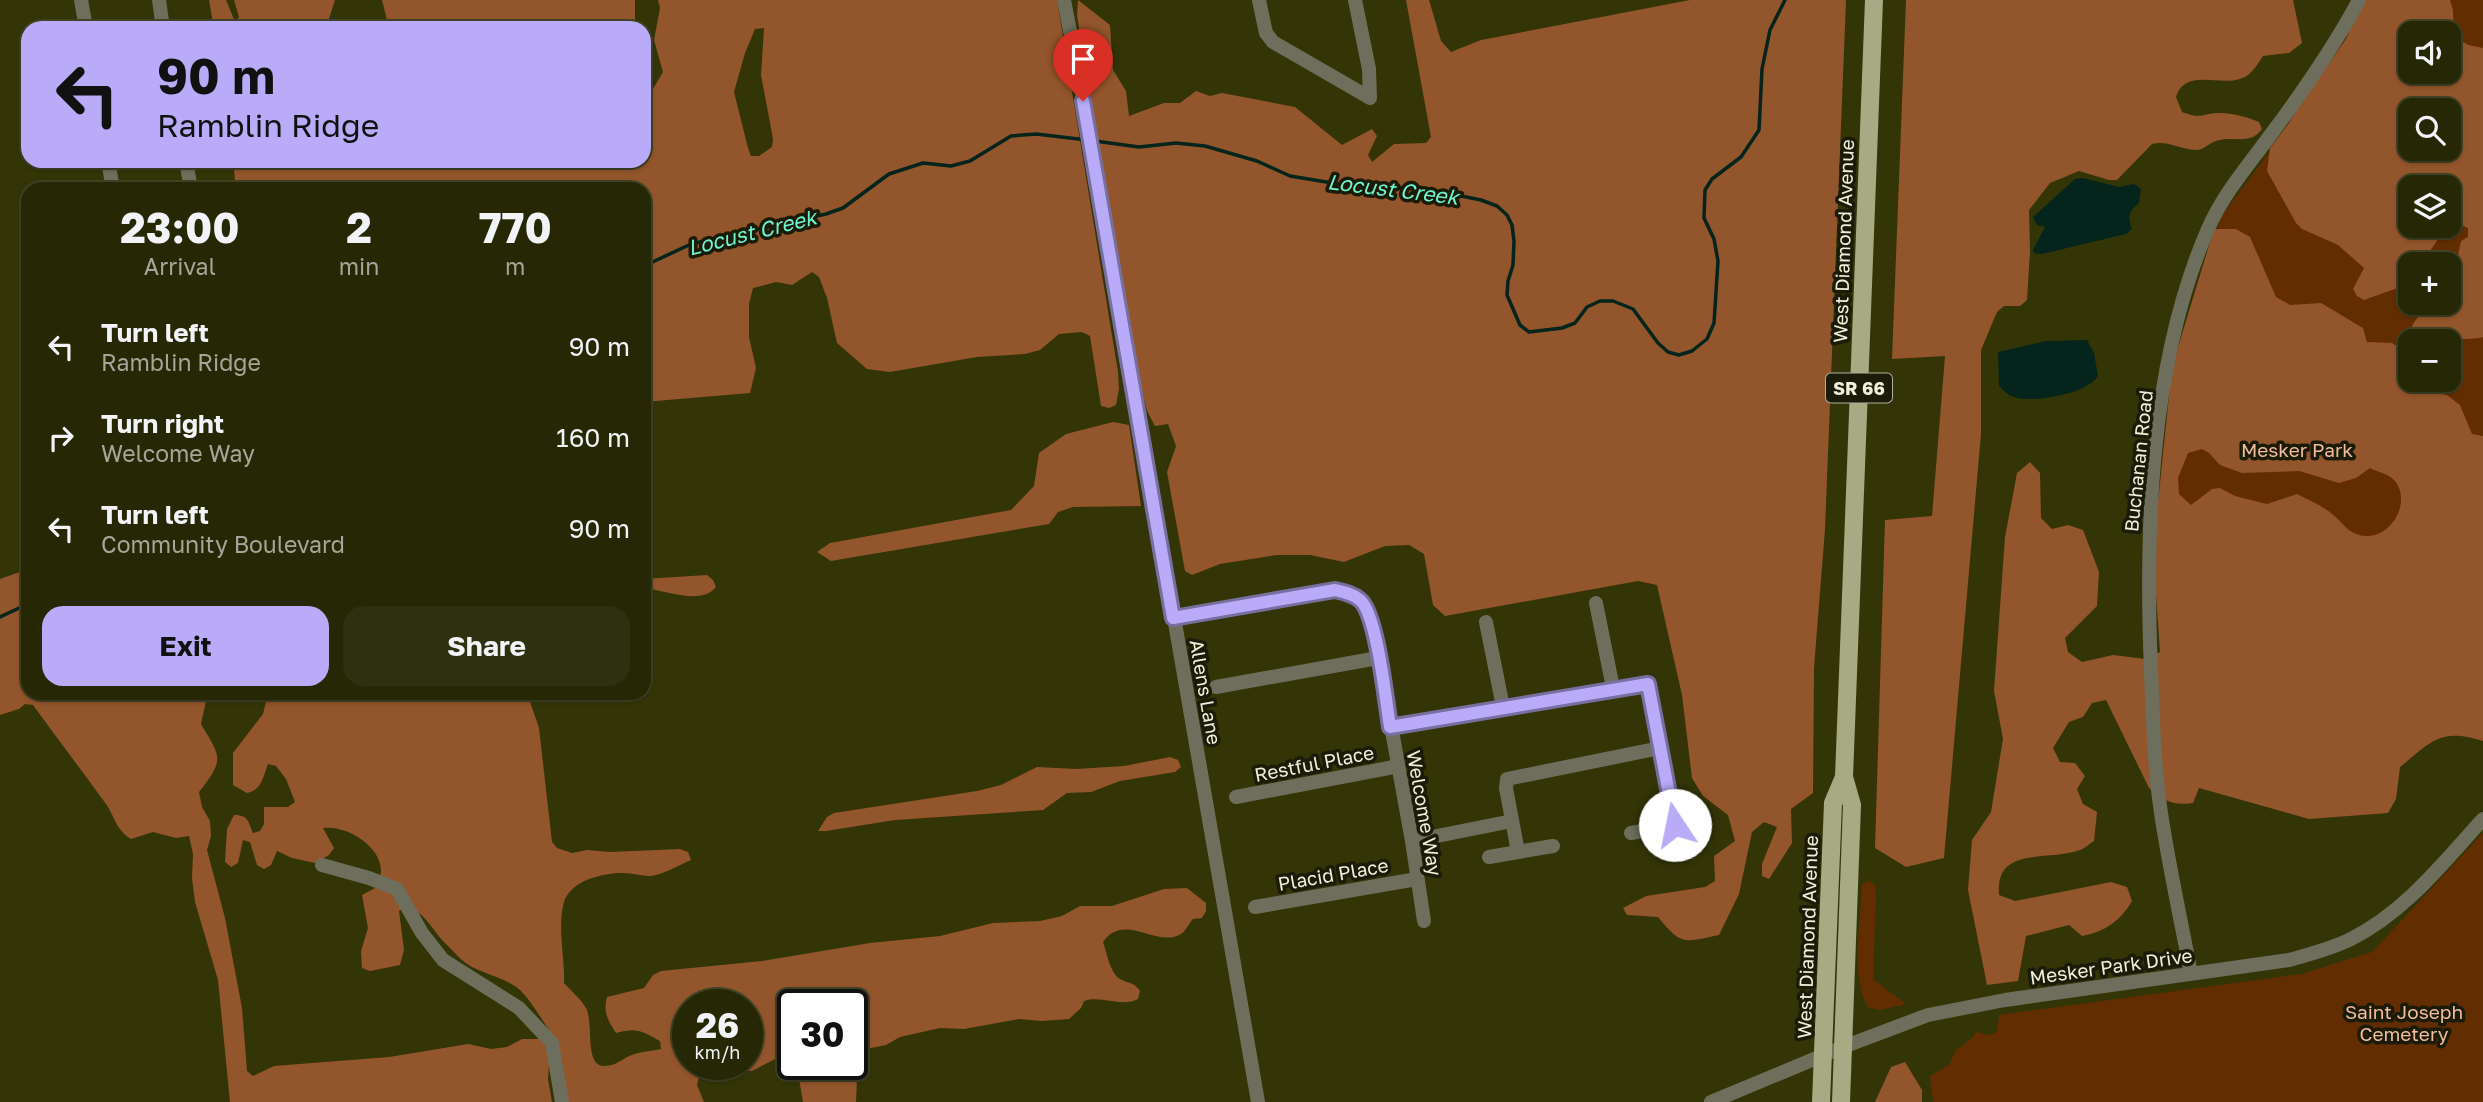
<!DOCTYPE html>
<meta charset="utf-8">
<style>
:root{--surface:#262805;--page:#2e300f;--text:#f1f3f6;--muted:#a4a69a;--line:#424427;--accent:#b9abf7}
body{margin:0;font-family:"Golos Text",sans-serif;background:var(--page);color:var(--text);height:100vh;display:flex;flex-direction:column;font-size:26px;white-space:nowrap}
*{box-sizing:border-box;margin:0}
p{font-size:23px;color:var(--muted)}
.icon{flex:none;width:38px;height:38px;fill:none;stroke:currentColor;stroke-width:2;stroke-linecap:round;stroke-linejoin:round}
.map{position:relative;flex:1;overflow:hidden}
.side{position:absolute;left:21px;top:182px;width:630px;height:518px;display:flex;flex-direction:column;background:var(--surface);border-radius:21px;box-shadow:0 2px 5px #0004,0 0 0 2px var(--line)}
.side>*{flex:none}
.guide{position:absolute;left:21px;top:21px;width:630px;height:147px;border-radius:21px;box-shadow:0 2px 5px #0004,0 0 0 2px var(--line);background:#b9abf7;color:#111;overflow:hidden}
.tools{position:absolute;left:2398px;top:21px;display:grid;gap:14px}
.tools a{display:grid;place-items:center;width:63px;height:63px;border-radius:14px;background:var(--surface);box-shadow:0 2px 5px #0004,0 0 0 2px var(--line);font-size:35px}
.speed{position:absolute;left:672px;top:989px;display:flex;gap:14px;font-size:35px;font-weight:700;text-align:center}
.speed>*{display:grid;place-content:center;width:91px;height:91px;border-radius:50%;background:var(--surface);box-shadow:0 2px 5px #0004,0 0 0 2px var(--line);line-height:1}
.speed small{font-size:18px;font-weight:400}
.speed .limit{border:4px solid #111;border-radius:10px;background:#fff;color:#111}
.pin{position:absolute;display:grid;place-items:center;width:60px;height:60px;color:#fff;margin:-72px -30px;border-radius:50% 50% 50% 0;rotate:-45deg;box-shadow:0 0 7px #0007}
.pin .icon{rotate:45deg}
.me{position:absolute;width:77px;margin:-38px;rotate:349deg;stroke-linejoin:round;filter:drop-shadow(0 0 5px #0008)}
.turn{display:flex;align-items:center;gap:24px;height:147px;padding:0 21px;font-size:32px}
.turn .icon{width:91px;height:91px;stroke-width:2.5}
.turn b{display:block;font-size:49px;line-height:60px}
.eta{display:flex;justify-content:space-evenly;align-items:center;height:119px;text-align:center}
.eta b{font-size:42px;font-weight:700;line-height:49px}
.primary-button{display:flex;gap:14px;margin-top:auto;padding:14px 21px}
.primary-button a{flex:1;height:80px;border-radius:21px;background:var(--accent);color:#111;font-size:28px;font-weight:700;line-height:80px;text-align:center}
.primary-button a+a{background:var(--page);color:var(--text)}
ul{padding:0;list-style:none}
li{display:flex;align-items:center;gap:21px;height:91px;padding:0 21px}
li div{flex:1}
li b{display:block;font-size:26px}
li em{font-style:normal}
.map>svg:first-child{display:block}
.green{fill:#622d00;fill-rule:evenodd}
.forest{fill:#93552b;fill-rule:evenodd}
.water{fill:#05241c}
.lines{fill:none;stroke-linecap:round;stroke-linejoin:round}
.stream{stroke:#05241c;stroke-width:3.5}
.minor{stroke:#6d6f5c;stroke-width:14}
.major{stroke:#a7ab84;stroke-width:18}
.route-casing{stroke:#786fa1;stroke-width:18}
.route{stroke:#b9abf7;stroke-width:12}
.labels{text-anchor:middle;dominant-baseline:central;stroke-width:7;stroke-linejoin:round;paint-order:stroke}
.shield{fill:#1a1b09;stroke:#aeb09a;stroke-width:2}
.shield-label{font-size:18px;font-weight:bold;fill:#eef0d8}
.street-label{font-size:19px;fill:#eef0d8;stroke:#1a1b09}
.park-label{font-size:19px;fill:#f3bc9b;stroke:#1a1b09}
.water-label{font-size:21px;font-style:italic;fill:#6ff4cf;stroke:#1a1b09}
</style>
<div class="map">
<svg width="2483" height="1102" viewBox="0 0 2483 1102">
<rect width="100%" height="100%" fill="#333507"/>
<!-- green -->
<path class="green" d="M 2368,0 L 2483,0 L 2483,682 L 2157,531 L 2163,447 L 2188,322 L 2221,217 L 2312,94 ZM 2410,33 L 2448,33 L 2448,72 L 2410,72 ZM 2410,110 L 2448,110 L 2448,149 L 2410,149 ZM 2410,187 L 2448,187 L 2448,226 L 2410,226 ZM 2410,264 L 2448,264 L 2448,303 L 2410,303 ZM 2410,341 L 2448,341 L 2448,380 L 2410,380 Z
M 2483,833 L 2483,1102 L 1933,1102 L 1930,1076 L 1950,1064 L 1955,1051 L 1971,1039 L 1976,1032 L 1989,1035 L 1997,1032 L 1999,1015 L 2301,974 L 2372,952 Z
M 1869,881 L 1875,885 L 1876,898 L 1873,979 L 1906,1004 L 1880,1010 L 1868,1007 C 1850,979 1861,918 1862,884 Z"/>
<!-- forest -->
<path class="forest" d="M 209,0 L 226,0 L 235,22 L 239,17 L 234,0 L 335,0 L 326,28 L 214,28 Z
M 382,0 L 635,0 L 635,28 L 389,28 Z
M 658,0 L 1057,0 L 1118,372 L 1119,389 L 1116,405 L 1109,408 L 1101,406 L 1090,336 L 1082,332 L 1059,334 L 1040,350 L 1025,354 L 977,357 L 890,372 L 867,369 L 837,343 L 827,298 L 819,277 L 812,272 L 792,285 L 776,282 L 753,288 L 749,304 L 749,337 L 756,368 L 750,393 L 644,402 L 644,189 L 236,189 L 233,161 L 644,161 L 650,94 L 663,72 L 654,40 L 660,8 ZM 764,28 L 761,75 L 773,139 L 772,147 L 759,156 L 751,156 L 748,148 L 734,92 L 745,53 L 755,29 Z
M 1078,0 L 1110,25 L 1113,70 L 1126,91 L 1129,116 L 1164,103 L 1180,103 L 1196,91 L 1210,96 L 1222,93 L 1295,107 L 1342,145 L 1372,129 L 1377,136 L 1368,155 L 1372,162 L 1394,144 L 1426,143 L 1431,137 L 1406,0 L 1429,0 L 1441,41 L 1451,52 L 1481,40 L 1690,0 L 1846,0 L 1825,529 L 1814,668 L 1813,793 L 1791,809 L 1792,843 L 1769,879 L 1762,876 L 1762,864 L 1777,827 L 1764,822 L 1752,832 L 1739,894 L 1719,935 C 1683,943 1681,945 1658,917 L 1627,915 L 1623,908 L 1646,896 L 1705,887 L 1715,881 L 1714,856 L 1735,841 L 1728,815 L 1703,796 L 1692,778 L 1682,695 L 1657,585 L 1638,581 L 1445,616 L 1433,605 L 1424,554 L 1409,545 L 1385,546 L 1344,562 L 1310,555 L 1277,555 L 1220,564 L 1192,575 L 1185,571 L 1167,472 L 1176,446 L 1168,424 L 1155,426 L 1147,411 L 1122,307 L 1077,15 Z
M 1906,0 L 2293,0 L 2302,43 L 2289,53 L 2263,56 C 2257,65 2251,76 2240,79 C 2219,86 2185,68 2176,97 L 2182,112 C 2204,120 2200,113 2220,113 C 2232,113 2248,117 2259,122 L 2262,129 C 2250,146 2233,135 2216,141 C 2209,143 2204,150 2196,150 C 2181,150 2168,140 2152,144 L 2117,180 L 2109,180 L 2079,171 L 2050,183 L 2029,210 L 2030,251 L 2027,300 L 2020,306 L 2004,306 L 1997,312 L 1981,350 L 1981,434 L 1944,858 L 1906,867 L 1875,848 L 1885,520 L 1932,516 L 1945,356 L 1892,359 Z
M 2362,0 L 2450,0 L 2453,10 L 2454,36 L 2468,45 L 2483,48 L 2483,337 C 2474,341 2417,339 2409,334 C 2417,312 2427,307 2448,303 L 2461,241 L 2468,237 L 2468,228 L 2461,225 L 2445,229 L 2421,264 L 2410,264 L 2410,280 L 2406,285 L 2364,300 L 2357,296 L 2353,289 L 2364,268 L 2338,245 L 2302,229 L 2296,223 L 2267,171 L 2270,148 L 2289,123 L 2312,82 L 2328,65 L 2346,39 ZM 2410,33 L 2448,33 L 2448,72 L 2410,72 ZM 2410,110 L 2448,110 L 2448,149 L 2410,149 ZM 2410,187 L 2448,187 L 2448,226 L 2410,226 Z
M 2214,229 L 2236,229 L 2250,237 L 2276,297 L 2290,305 L 2321,303 L 2363,328 L 2367,342 L 2392,343 L 2410,355 L 2401,386 L 2447,395 L 2460,405 L 2472,434 L 2483,436 L 2483,741 C 2440,727 2431,742 2400,767 L 2396,799 L 2388,813 L 2309,819 L 2199,788 L 2193,803 C 2172,806 2165,801 2149,788 L 2106,700 L 2092,703 L 2083,717 L 2069,722 L 2053,748 L 2060,762 L 2075,763 L 2085,776 L 2077,789 L 2083,804 L 2097,812 L 2094,841 C 2089,844 2084,849 2080,850 C 2047,862 1995,845 1999,895 L 2015,901 L 2111,882 L 2127,887 L 2132,901 C 2121,921 2104,932 2082,936 L 2069,925 L 2026,936 L 2018,981 L 1987,985 L 1968,890 L 1972,840 L 1991,812 L 2003,739 L 1994,691 L 2005,537 L 2017,473 L 2030,462 L 2040,473 L 2041,518 L 2052,529 L 2068,525 L 2083,530 L 2099,572 L 2097,606 L 2065,638 L 2068,652 L 2082,662 L 2113,655 L 2145,659 L 2160,652 L 2153,551 L 2172,367 ZM 2202,449 L 2209,453 L 2220,465 L 2242,473 L 2299,471 L 2339,483 L 2356,478 L 2370,468 C 2377,472 2389,474 2394,480 C 2412,500 2393,537 2366,536 C 2348,535 2344,523 2331,513 C 2321,505 2308,500 2297,494 L 2267,504 L 2235,496 L 2220,488 L 2212,489 L 2191,505 L 2179,494 L 2178,478 L 2188,453 Z
M 1113,422 L 1129,425 L 1141,506 L 1073,507 L 1058,512 L 1049,524 L 831,561 L 817,552 L 830,543 L 1011,510 L 1034,486 L 1039,453 L 1066,434 Z
M 28,569 L 28,693 L 241,693 L 212,696 L 206,701 L 201,724 C 221,758 225,759 199,792 L 202,807 L 210,821 L 211,836 L 207,850 L 225,918 L 242,1008 L 247,1071 L 253,1076 L 274,1066 L 389,1057 L 468,1044 L 491,1049 L 507,1047 L 522,1039 L 538,1039 L 550,1031 C 541,1019 532,1002 521,991 C 506,977 484,975 467,964 C 460,959 453,951 447,945 C 433,933 420,900 399,911 L 404,950 L 400,965 L 370,971 L 362,968 L 361,951 L 368,928 L 362,895 L 377,887 C 378,882 381,875 381,870 C 380,845 346,825 323,828 L 334,848 L 329,855 L 315,863 L 292,858 L 277,851 L 271,865 L 264,869 L 257,865 L 250,842 L 243,840 L 238,863 L 231,867 L 225,862 L 227,829 L 234,815 C 249,815 248,822 253,833 L 260,831 L 264,824 L 264,807 L 288,807 L 295,802 L 286,779 L 276,766 L 268,764 C 263,777 262,790 247,793 L 233,785 L 233,753 L 263,714 L 267,698 L 255,693 L 527,693 L 539,728 L 552,842 L 557,848 L 572,853 L 587,850 L 610,852 L 680,849 L 688,852 L 691,860 C 679,865 663,875 650,876 C 642,876 632,873 623,873 C 603,873 571,880 564,902 C 557,926 565,958 564,983 C 571,991 581,999 586,1008 C 594,1023 584,1066 604,1066 C 614,1066 620,1061 629,1056 C 638,1052 651,1051 661,1049 L 660,1041 C 642,1031 637,1027 616,1033 C 608,1021 603,1012 607,997 L 644,988 L 653,975 L 661,971 L 762,961 L 870,943 L 940,936 L 993,923 L 1040,921 L 1062,916 L 1080,906 L 1112,906 L 1164,889 L 1187,888 L 1206,903 L 1206,911 L 1202,918 L 1193,919 C 1188,924 1186,932 1179,935 C 1155,947 1124,912 1103,942 C 1107,953 1110,973 1120,979 C 1129,984 1134,982 1140,991 L 1138,999 C 1122,1008 1102,995 1084,1001 L 1081,1008 L 1069,1019 L 1042,1021 L 1019,1019 L 964,1029 L 940,1028 L 900,1037 L 886,1045 L 871,1048 L 864,1053 L 861,1060 L 854,1063 L 857,1079 L 856,1102 L 803,1102 L 799,1079 L 789,1058 L 781,1056 L 752,1071 L 712,1068 L 699,1077 L 697,1085 L 704,1102 L 567,1102 L 549,1063 L 548,1079 L 552,1102 L 230,1102 L 218,980 L 195,902 L 192,878 L 193,854 L 189,836 L 176,838 L 153,832 L 131,839 C 116,830 115,817 106,804 C 82,771 57,738 33,705 L 25,704 L 19,709 L 0,715 L 0,579 ZM 688,1004 L 747,1004 L 747,1064 L 688,1064 ZM 793,1004 L 852,1004 L 852,1064 L 793,1064 Z
M 707,575 L 713,580 L 716,587 C 701,606 665,590 644,588 L 644,579 Z
M 1170,757 L 1178,760 L 1181,767 L 1175,772 L 1120,781 L 1091,792 L 1067,793 L 1043,810 L 895,820 L 826,831 L 818,831 L 827,817 L 834,813 L 977,791 L 1001,785 L 1037,767 L 1076,769 L 1124,766 Z
M 1905,1062 L 1922,1090 L 1922,1102 L 1875,1102 L 1891,1067 Z"/>
<!-- water -->
<path class="water" d="M 2083,178 L 2119,187 L 2134,184 L 2141,189 L 2139,203 C 2129,211 2127,216 2132,229 L 2126,234 L 2042,254 L 2034,253 L 2033,250 L 2045,227 L 2037,225 L 2033,217 L 2075,179 Z
M 2087,340 L 2094,353 L 2098,376 C 2086,394 2038,402 2017,398 C 2009,396 2005,392 1999,386 L 1998,352 L 2046,341 Z"/>
<g class="lines">
<!-- stream -->
<path class="stream" d="M 1095,141 L 1139,147 L 1176,143 L 1205,146 L 1257,161 L 1290,176 L 1375,190 L 1417,187 L 1481,200 L 1497,206 L 1507,215 L 1512,225 L 1514,241 L 1513,265 L 1508,281 L 1507,295 L 1520,325 L 1529,332 L 1562,328 L 1575,323 L 1587,307 L 1600,301 L 1613,301 L 1633,309 L 1658,343 L 1668,352 L 1679,355 L 1692,351 L 1707,339 L 1714,323 L 1718,261 L 1714,239 L 1704,218 L 1705,190 L 1712,179 L 1741,157 L 1759,130 L 1762,69 L 1770,30 L 1785,0
M 644,266 L 691,244 L 826,214 L 843,208 L 889,174 L 923,163 L 951,166 L 970,161 L 1011,136 L 1036,134 L 1087,140
M 0,617 L 28,604"/>
<!-- minor -->
<path class="minor" d="M 81,0 L 86,28
M 159,0 L 163,28
M 1064,0 L 1096,167 L 1258,1102
M 1259,0 L 1266,33 L 1273,42 L 1370,98 L 1369,69 L 1355,0
M 108,161 L 113,189
M 186,161 L 191,189
M 1596,603 L 1613,688
M 1173,618 L 1335,590 C 1355,594 1364,602 1372,621 L 1412,841 L 1424,921
M 1486,622 L 1503,707
M 1216,687 L 1378,658
M 1390,728 L 1648,684 L 1660,748
M 1236,797 L 1399,766
M 1675,825 L 1698,821
M 1412,841 L 1512,821
M 1518,852 L 1553,846
M 1489,857 L 1518,852 L 1506,788 L 1507,779 L 1660,748 L 1675,825 L 1631,833
M 322,865 L 369,878 L 397,889 L 422,933 L 443,960 L 519,1008 L 552,1043 L 562,1102
M 1255,907 L 1417,879
M 2191,974 C 2181,920 2169,867 2161,813 C 2154,766 2153,718 2151,671 C 2145,528 2150,362 2208,229 C 2223,194 2250,163 2272,133 C 2304,90 2334,47 2359,0
M 1711,1102 L 1843,1047 L 1928,1015 L 2005,1000 L 2289,960 C 2310,954 2331,949 2351,939 C 2405,912 2443,863 2483,819"/>
<!-- major -->
<path class="major" d="M 1821,1102 L 1833,803 L 1844,777
M 1841,1102 L 1852,805 L 1844,777 L 1874,0"/>
</g>
<g class="lines">
<!-- route casing -->
<g class="route-casing">
<path id="route" d="M 1083,101 L 1173,618 L 1335,590 C 1344,592 1353,594 1360,600 C 1377,614 1386,702 1390,727 L 1648,684 L 1675,825"/>
</g>
<!-- route -->
<use href="#route" class="route"/>
</g>
<g class="labels">
<!-- shield labels -->
<rect class="shield" x="1826" y="373.5" width="66" height="29" rx="5"/>
<g class="shield-label">
<text x="1859" y="388">SR 66</text>
</g>
<!-- street labels -->
<g class="street-label">
<text transform="translate(1843 241) rotate(-88)">West Diamond Avenue</text>
<text transform="translate(2138 461) rotate(-84)">Buchanan Road</text>
<text transform="translate(1206 692) rotate(80)">Allens Lane</text>
<text transform="translate(1314 763) rotate(-11)">Restful Place</text>
<text transform="translate(1425 813) rotate(80)">Welcome Way</text>
<text transform="translate(1333 874) rotate(-10)">Placid Place</text>
<text transform="translate(1807 937) rotate(-88)">West Diamond Avenue</text>
<text transform="translate(2111 966) rotate(-8)">Mesker Park Drive</text>
</g>
<!-- park labels -->
<g class="park-label">
<text x="2297" y="449">Mesker Park</text>
<text x="2404" y="1011">Saint Joseph<tspan x="2404" dy="22">Cemetery</tspan></text>
</g>
<!-- water labels -->
<g class="water-label">
<text transform="translate(1393 189) rotate(7)">Locust Creek</text>
<text transform="translate(752 232) rotate(-14)">Locust Creek</text>
</g>
</g>
</svg>
<div class="tools">
<a><svg class="icon" aria-label="sound" viewBox="0 0 24 24"><path d="M4 9h4l5-4v14l-5-4H4zM17 9q2 3 0 6"/></svg></a>
<a><svg class="icon" aria-label="search" viewBox="0 0 24 24"><circle cx="10" cy="10" r="6"/><path d="M15 15l6 6"/></svg></a>
<a><svg class="icon" aria-label="layers" viewBox="0 0 24 24"><path d="M12 4l9 5-9 5-9-5zM3 14l9 5 9-5"/></svg></a>
<a>+</a>
<a>−</a>
</div>
<div class="speed"><div>26<small>km/h</small></div><div class="limit">30</div></div>
<div class="pin" style="left:1083px;top:101px;background:#d93025"><svg class="icon" aria-label="arrive" viewBox="0 0 24 24"><path d="M6 21V4h12l-3 4 3 4H6"/></svg></div>
<svg class="me" style="left:1675px;top:825px" viewBox="-20 -20 40 40"><circle r="19" fill="#fff"/><path d="M0-13L10 11 0 6-10 11z" fill="#b9abf7"/></svg>
<div class="guide">
<div class="turn"><svg class="icon" aria-label="left" viewBox="0 0 24 24"><path d="M17 20v-9H6M10 6l-5 5 5 5"/></svg><div><b>90 m</b>Ramblin Ridge</div></div>
</div>
<section class="side">
<div class="eta">
<div><b>23:00</b><p>Arrival</p></div>
<div><b>2</b><p>min</p></div>
<div><b>770</b><p>m</p></div>
</div>
<ul>
<li><svg class="icon" aria-label="left" viewBox="0 0 24 24"><path d="M17 20v-9H6M10 6l-5 5 5 5"/></svg><div><b>Turn left</b><p>Ramblin Ridge</p></div><em>90 m</em></li>
<li><svg class="icon" aria-label="right" viewBox="0 0 24 24"><path d="M7 20v-9h11M14 6l5 5-5 5"/></svg><div><b>Turn right</b><p>Welcome Way</p></div><em>160 m</em></li>
<li><svg class="icon" aria-label="left" viewBox="0 0 24 24"><path d="M17 20v-9H6M10 6l-5 5 5 5"/></svg><div><b>Turn left</b><p>Community Boulevard</p></div><em>90 m</em></li>
</ul>
<div class="primary-button"><a>Exit</a><a>Share</a></div>
</section>
</div>
